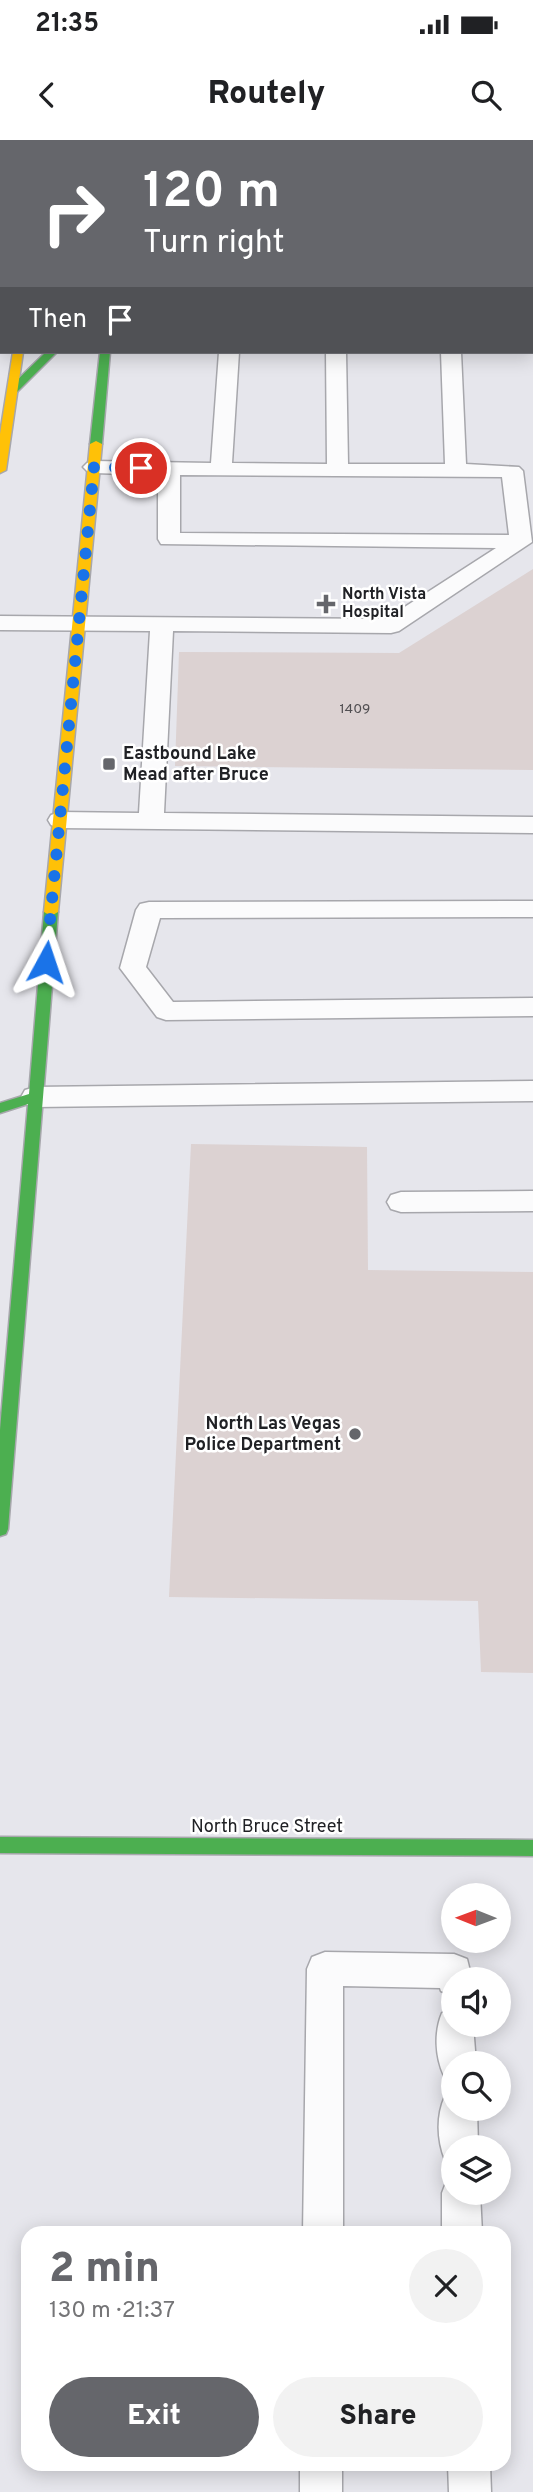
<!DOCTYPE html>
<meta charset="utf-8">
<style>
:root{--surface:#fff;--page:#f2f2f2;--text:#202124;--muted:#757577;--accent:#65666b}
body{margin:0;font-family:Overpass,sans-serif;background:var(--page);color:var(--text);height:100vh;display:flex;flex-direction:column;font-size:26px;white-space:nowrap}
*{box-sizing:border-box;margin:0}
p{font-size:23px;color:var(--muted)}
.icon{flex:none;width:38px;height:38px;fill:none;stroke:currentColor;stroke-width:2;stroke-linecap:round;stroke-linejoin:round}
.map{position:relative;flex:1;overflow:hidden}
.panel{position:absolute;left:21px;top:2086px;width:490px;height:245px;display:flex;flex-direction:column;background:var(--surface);border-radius:21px;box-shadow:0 4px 18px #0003}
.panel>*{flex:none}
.top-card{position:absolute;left:0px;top:0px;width:534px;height:214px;box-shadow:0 4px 18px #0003;background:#65666b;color:#fff;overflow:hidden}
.needle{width:46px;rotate:271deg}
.controls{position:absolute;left:441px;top:1743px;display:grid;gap:14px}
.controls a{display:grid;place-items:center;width:70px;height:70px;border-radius:50%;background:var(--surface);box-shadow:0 4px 18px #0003;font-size:35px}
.pin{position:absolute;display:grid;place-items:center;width:60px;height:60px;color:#fff;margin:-30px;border:4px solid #fff;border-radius:50%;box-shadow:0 2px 7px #0007}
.me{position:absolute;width:77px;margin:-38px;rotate:5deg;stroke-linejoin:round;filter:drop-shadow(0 0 5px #0008)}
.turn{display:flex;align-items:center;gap:24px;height:147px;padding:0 28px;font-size:32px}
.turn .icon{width:91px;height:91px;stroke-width:2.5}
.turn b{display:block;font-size:49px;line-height:60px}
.then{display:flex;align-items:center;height:66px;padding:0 28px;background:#0003;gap:14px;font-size:26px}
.round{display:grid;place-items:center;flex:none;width:74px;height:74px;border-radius:37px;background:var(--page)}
.overview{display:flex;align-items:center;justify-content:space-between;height:119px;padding:0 28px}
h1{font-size:42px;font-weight:800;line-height:52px;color:var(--accent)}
.action{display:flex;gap:14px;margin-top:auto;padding:14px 28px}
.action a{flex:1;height:80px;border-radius:42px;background:var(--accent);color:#fff;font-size:28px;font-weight:800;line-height:80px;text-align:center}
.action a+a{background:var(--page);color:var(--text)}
.status{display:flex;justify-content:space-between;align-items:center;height:49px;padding:0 35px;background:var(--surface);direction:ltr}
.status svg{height:19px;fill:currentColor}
header{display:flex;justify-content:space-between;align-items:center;height:91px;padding:0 28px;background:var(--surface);font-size:32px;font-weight:800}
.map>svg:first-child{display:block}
.building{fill:#dcd2d2}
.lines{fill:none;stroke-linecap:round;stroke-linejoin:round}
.lane-casing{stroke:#a7a7ac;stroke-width:3}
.fast-casing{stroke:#a7a7ac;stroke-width:3}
.slow-casing{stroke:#a7a7ac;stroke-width:3}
.jam-casing{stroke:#a7a7ac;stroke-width:3}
.lane{fill:#fbfbfc;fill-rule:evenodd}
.fast{fill:#4caf50;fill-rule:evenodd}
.slow{fill:#ffc107;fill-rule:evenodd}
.jam{fill:#c62828;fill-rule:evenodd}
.route{stroke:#1a73e8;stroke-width:12;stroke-dasharray:0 21.6}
.poi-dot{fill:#65666b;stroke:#fff;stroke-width:2.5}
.labels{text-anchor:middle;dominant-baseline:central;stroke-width:5;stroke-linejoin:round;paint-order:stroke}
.number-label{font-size:14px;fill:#514f52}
.far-poi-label{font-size:16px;font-weight:bold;fill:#202125;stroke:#fff;text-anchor:start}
.poi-label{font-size:18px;font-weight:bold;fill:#202125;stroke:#fff;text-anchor:start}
.street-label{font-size:18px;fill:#202125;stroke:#fff}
</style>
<div class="status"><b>21:35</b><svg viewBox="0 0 49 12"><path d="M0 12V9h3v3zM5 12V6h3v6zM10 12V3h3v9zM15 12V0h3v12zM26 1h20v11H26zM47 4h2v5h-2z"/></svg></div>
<header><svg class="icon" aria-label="back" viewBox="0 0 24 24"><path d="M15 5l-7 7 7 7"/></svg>Routely<svg class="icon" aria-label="search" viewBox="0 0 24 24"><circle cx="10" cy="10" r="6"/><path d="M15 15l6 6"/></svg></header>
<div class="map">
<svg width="533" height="2352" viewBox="0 0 533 2352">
<rect width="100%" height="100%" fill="#e6e6ec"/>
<!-- building -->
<path class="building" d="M 533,429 L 533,630 L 175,626 L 179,512 L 399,513 Z
M 191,1004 L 367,1007 L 368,1130 L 533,1132 L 533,1533 L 481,1532 L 478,1461 L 169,1457 Z"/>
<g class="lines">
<!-- lane casing -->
<g class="lane-casing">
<path id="lane" d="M 229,0 L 347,0 L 348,2 L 230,2 Z
M 429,0 L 447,0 L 448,2 L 430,2 Z
M 532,37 L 533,37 L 533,47 L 532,47 Z
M 0,45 L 2,45 L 2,55 L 0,55 Z
M 0,139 L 2,139 L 2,151 L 0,151 Z
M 0,177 L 2,177 L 2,189 L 0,189 Z
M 532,183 L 533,183 L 533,195 L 532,195 Z
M 219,212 L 239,212 L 232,323 L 327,324 L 326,212 L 346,212 L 348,324 L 445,324 L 441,212 L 461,212 L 466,324 L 519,327 L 523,331 L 532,402 L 399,491 L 391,493 L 173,491 L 164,673 L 533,677 L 533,693 L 60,688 L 51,685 L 48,680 L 51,675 L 60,672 L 139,673 L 150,491 L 0,490 L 0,476 L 386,479 L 496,408 L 161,404 L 158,399 L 158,335 L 94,333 L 87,331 L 83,327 L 87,323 L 94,321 L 211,323 ZM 180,335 L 502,337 L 509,395 L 180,393 Z
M 533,761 L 533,777 L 160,778 L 146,827 L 173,862 L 533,858 L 533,876 L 166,880 L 157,877 L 120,828 L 136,770 L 140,764 L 149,762 Z
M 533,941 L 533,961 L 35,967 L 25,964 L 21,957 L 25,950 L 35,947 Z
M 533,1051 L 533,1071 L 401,1072 L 391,1069 L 387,1062 L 391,1055 L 401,1052 Z
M 325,1812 L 454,1814 L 467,1819 L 472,1839 L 453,1839 L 453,1856 L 441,1851 L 440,1848 L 343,1846 L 343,2093 L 303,2093 L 307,1829 L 312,1817 Z
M 453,1868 L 453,1885 L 473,1885 L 476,1923 L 453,1923 L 453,1939 L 444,1936 C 435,1916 434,1892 442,1873 Z
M 453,1953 L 453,1969 L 477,1969 L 478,2007 L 453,2007 L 453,2023 L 445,2020 C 437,2000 436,1976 445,1956 Z
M 453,2037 L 453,2053 L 480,2053 L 482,2093 L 442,2093 L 442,2053 L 447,2040 Z
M 300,2324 L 342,2324 L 342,2352 L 300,2352 Z
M 448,2324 L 490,2324 L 491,2352 L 449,2352 Z"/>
</g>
<!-- fast casing -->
<g class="fast-casing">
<path id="fast" d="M 120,0 L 130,0 L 130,2 L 120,2 Z
M 46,212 L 57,212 L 16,253 L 8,253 L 8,249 Z
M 100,212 L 110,212 L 102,304 L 96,307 L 90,304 Z
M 51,768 L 58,772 L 8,1389 L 6,1394 L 0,1396 L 0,1290 L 28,964 L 0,973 L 0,963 L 29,954 L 44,772 Z
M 0,1697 L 533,1700 L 533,1716 L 0,1713 Z"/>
</g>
<!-- slow casing -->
<g class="slow-casing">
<path id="slow" d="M 13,212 L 23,212 L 6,330 L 0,333 L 0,294 Z
M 96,301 L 102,304 L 58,772 L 51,776 L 44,772 L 90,304 Z"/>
</g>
<!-- jam casing -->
<g class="jam-casing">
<path id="jam" d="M 45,0 L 55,0 L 55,2 L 45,2 Z"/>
</g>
<!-- lane -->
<use href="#lane" class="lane"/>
<!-- fast -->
<use href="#fast" class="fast"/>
<!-- slow -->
<use href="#slow" class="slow"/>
<!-- jam -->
<use href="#jam" class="jam"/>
</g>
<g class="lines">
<!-- route -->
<path class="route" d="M 46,822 L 94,327 L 141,328"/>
</g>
<!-- markers -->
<g class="poi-dot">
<path d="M322.5 453.5h7v7h7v7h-7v7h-7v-7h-7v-7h7z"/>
<rect x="102" y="617" width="14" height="14" rx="3.5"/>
<circle cx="355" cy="1294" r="7"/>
</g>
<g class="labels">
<!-- number labels -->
<g class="number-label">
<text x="355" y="569">1409</text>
</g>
<!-- far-poi labels -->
<g class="far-poi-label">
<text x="342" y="455">North Vista<tspan x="342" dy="18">Hospital</tspan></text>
</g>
<!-- poi labels -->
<g class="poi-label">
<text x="123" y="614">Eastbound Lake<tspan x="123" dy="21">Mead after Bruce</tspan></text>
<text x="341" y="1284" text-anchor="end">North Las Vegas<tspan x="341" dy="21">Police Department</tspan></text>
</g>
<!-- street labels -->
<g class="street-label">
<text x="267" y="1687">North Bruce Street</text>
</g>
</g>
</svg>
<div class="controls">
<a><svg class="needle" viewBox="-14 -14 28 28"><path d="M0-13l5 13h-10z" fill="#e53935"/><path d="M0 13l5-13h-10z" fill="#757577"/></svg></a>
<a><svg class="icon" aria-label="sound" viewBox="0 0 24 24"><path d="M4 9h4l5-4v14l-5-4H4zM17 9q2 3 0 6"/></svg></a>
<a><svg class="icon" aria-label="search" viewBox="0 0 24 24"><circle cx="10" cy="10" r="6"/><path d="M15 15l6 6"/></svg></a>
<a><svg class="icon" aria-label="layers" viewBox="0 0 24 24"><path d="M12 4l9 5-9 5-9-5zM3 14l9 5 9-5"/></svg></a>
</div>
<div class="pin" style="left:141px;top:328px;background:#d93025"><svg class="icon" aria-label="arrive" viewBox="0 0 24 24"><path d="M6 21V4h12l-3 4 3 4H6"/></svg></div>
<svg class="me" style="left:46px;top:822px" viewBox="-20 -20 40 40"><path d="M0-17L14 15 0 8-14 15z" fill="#1a73e8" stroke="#fff" stroke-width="4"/></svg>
<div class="top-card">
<div class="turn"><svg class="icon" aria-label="right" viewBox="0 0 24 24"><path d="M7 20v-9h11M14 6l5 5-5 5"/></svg><div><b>120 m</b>Turn right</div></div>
<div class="then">Then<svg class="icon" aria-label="arrive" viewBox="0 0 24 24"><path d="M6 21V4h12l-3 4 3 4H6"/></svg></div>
</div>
<section class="panel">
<div class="overview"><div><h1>2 min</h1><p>130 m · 21:37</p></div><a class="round"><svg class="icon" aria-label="close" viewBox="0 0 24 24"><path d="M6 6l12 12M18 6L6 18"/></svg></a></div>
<div class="action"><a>Exit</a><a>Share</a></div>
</section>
</div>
